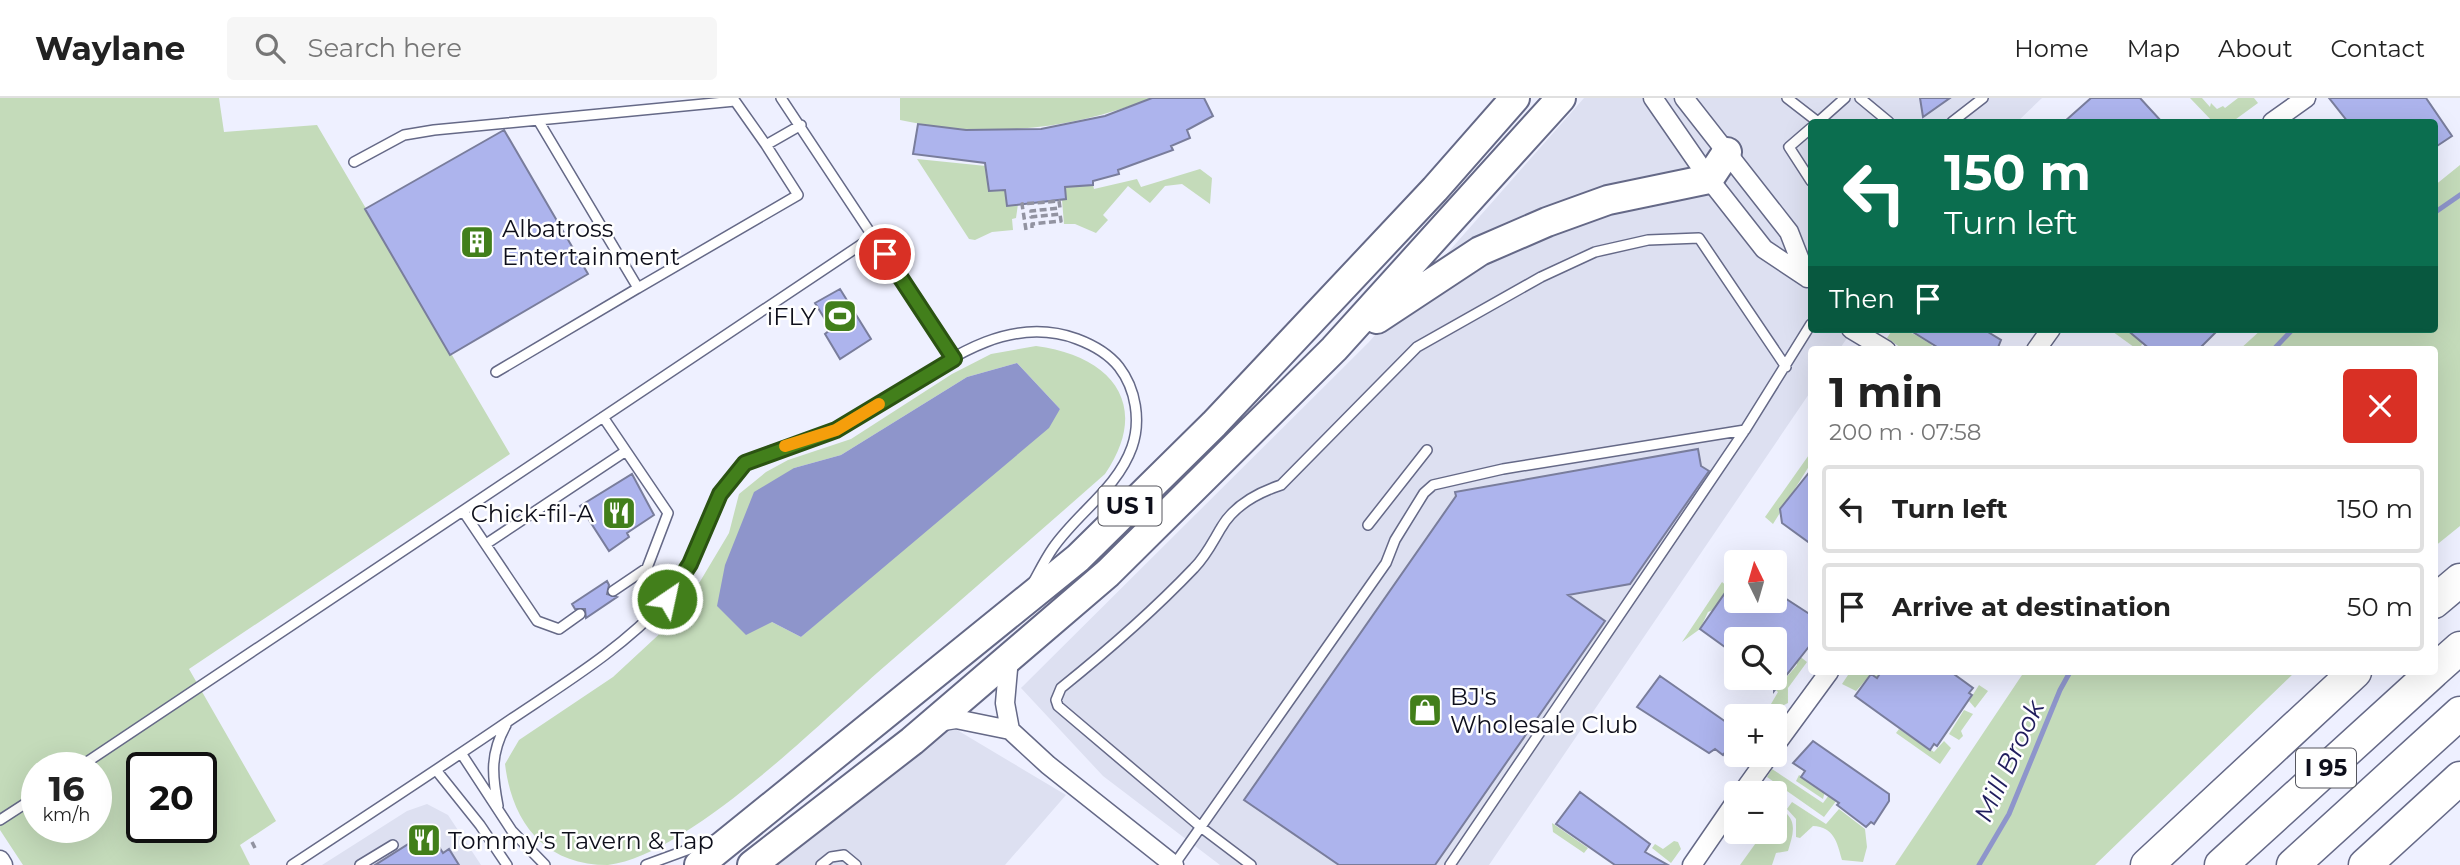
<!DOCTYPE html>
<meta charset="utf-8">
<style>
:root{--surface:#fff;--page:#f6f6f6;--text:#222;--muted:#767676;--line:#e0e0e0}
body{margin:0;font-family:Montserrat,sans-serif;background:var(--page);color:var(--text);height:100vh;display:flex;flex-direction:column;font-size:26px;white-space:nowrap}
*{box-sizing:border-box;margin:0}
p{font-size:23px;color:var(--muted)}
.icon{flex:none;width:38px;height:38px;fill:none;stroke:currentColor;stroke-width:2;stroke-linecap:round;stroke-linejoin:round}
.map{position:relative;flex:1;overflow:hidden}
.sheet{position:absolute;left:1808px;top:248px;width:630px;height:329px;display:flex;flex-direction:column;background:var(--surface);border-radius:7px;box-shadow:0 7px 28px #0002}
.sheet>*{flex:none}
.banner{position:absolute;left:1808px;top:21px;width:630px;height:214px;border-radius:7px;box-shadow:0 7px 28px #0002;background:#0b6e4f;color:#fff;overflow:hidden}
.needle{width:46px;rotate:355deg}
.controls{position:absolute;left:1724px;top:452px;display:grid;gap:14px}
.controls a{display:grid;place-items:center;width:63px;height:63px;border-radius:7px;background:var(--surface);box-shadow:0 7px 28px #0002;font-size:35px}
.speed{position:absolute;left:21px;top:654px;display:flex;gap:14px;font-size:35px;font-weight:700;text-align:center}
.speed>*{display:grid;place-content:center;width:91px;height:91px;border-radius:50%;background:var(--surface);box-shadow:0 7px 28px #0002;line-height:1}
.speed small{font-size:18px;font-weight:400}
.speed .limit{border:4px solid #111;border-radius:10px;background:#fff;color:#111}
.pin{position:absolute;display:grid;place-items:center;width:60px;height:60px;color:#fff;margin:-30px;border:4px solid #fff;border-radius:50%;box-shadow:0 2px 7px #0007}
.me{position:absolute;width:77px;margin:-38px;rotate:34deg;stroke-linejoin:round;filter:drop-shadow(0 0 5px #0008)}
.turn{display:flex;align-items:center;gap:24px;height:147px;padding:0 21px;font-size:32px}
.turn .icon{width:91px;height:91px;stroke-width:2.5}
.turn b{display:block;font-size:49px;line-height:60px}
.then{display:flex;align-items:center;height:66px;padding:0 21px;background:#0003;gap:14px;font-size:26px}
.round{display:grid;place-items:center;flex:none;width:74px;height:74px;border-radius:7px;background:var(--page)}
.headline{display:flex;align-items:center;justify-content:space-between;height:119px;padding:0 21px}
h1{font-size:42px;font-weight:700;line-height:52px}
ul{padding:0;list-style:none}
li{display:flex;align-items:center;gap:21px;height:88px;margin:0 14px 10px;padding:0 7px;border:4px solid var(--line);border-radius:7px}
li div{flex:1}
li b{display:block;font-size:26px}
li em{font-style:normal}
header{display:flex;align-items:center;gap:42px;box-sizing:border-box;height:98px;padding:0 35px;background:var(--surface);border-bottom:2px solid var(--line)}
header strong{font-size:33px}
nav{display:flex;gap:38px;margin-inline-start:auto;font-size:24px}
.search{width:490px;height:63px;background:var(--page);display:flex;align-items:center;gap:18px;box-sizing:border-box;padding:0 24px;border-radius:7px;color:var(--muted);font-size:26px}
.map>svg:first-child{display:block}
.built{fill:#dde0f1}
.green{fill:#c4dbba;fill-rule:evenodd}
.water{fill:#8e95cb}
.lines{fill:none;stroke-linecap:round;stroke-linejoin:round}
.stream{stroke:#8e95cb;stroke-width:5}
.building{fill:#adb4ed;stroke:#797d9c;stroke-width:2}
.service-casing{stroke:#656987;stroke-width:12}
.minor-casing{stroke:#656987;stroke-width:21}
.trunk-casing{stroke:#656987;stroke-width:32}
.motorway-casing{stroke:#656987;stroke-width:35}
.path{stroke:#9293a1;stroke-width:3.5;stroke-dasharray:7 3.5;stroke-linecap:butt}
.service{stroke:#fff;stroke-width:9}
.minor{stroke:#fff;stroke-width:18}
.trunk{stroke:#fff;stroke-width:28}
.motorway{stroke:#fff;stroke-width:32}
.route-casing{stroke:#2b5312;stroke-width:18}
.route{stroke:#427f1b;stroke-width:12}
.slow{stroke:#f59e0b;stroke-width:12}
.labels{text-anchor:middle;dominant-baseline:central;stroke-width:5;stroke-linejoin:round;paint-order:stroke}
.shield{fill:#fff;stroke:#56575f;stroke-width:2}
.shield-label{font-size:23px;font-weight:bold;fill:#0e0f1b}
.poi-label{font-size:24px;fill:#0e0f1b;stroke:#fff;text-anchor:start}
.water-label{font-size:26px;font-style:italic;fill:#201d5d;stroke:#fff}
</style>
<header>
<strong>Waylane</strong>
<div class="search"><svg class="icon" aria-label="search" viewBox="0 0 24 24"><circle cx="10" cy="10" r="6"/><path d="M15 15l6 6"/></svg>Search here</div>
<nav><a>Home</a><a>Map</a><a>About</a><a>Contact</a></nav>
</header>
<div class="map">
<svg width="2460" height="767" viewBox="0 0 2460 767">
<rect width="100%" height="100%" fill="#eef0ff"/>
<!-- built -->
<path class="built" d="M 1584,0 L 2042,0 L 2017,24 L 1811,24 L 1811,231 L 1853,231 L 1839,252 L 1811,252 L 1811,293 L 1489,767 L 1220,767 L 1103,678 L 1021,590 L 1369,244 Z
M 952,629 L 1066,697 L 1005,767 L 764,767 Z
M 427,706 L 448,717 L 481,767 L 322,767 L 407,713 Z"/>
<!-- green -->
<path class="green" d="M 0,0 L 219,0 L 224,34 L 317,27 L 510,356 L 189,571 L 276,723 L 240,747 L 250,767 L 23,767 L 0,732 ZM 37,670 L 96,670 L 96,730 L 37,730 ZM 142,670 L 201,670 L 201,730 L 142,730 Z
M 900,0 L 1152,0 C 1070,32 987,41 900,22 Z
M 2190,0 L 2202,0 L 2210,9 L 2211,5 L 2217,11 L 2223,8 L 2225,10 L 2238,0 L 2254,0 L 2258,5 L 2232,24 L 2213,24 Z
M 917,61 L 986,68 L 989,93 L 1005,92 L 1007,108 L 1018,106 L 1016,120 L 1012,121 L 1013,132 L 992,134 L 975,142 L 969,141 Z
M 2460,67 L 2460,428 L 2434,449 L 2434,252 L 2239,252 L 2262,231 L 2434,231 L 2434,88 Z
M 1200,71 L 1212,80 L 1210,106 L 1182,86 L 1165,88 L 1150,105 L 1128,88 L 1103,117 L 1108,122 L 1096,135 L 1075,126 L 1064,126 L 1062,102 L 1064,89 L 1093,87 L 1094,91 L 1137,81 L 1141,89 Z
M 1893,231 C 1909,231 1919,239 1932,247 L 1930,251 L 1904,252 L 1887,240 Z
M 2109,231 L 2128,231 L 2143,245 L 2138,252 Z
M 1036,248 C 1112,258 1152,307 1105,376 C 1029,443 953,509 877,575 C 816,629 687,757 608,767 C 543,767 512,723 505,666 L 519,642 L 613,579 L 680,517 L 729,435 L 739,396 L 766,374 L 788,362 L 851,341 L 952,276 L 991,256 ZM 1017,265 L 1060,311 L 801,539 L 772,524 L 794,370 L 841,357 L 967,279 Z
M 1811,354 L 1811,365 L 1773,426 L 1765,419 Z
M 1722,484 L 1729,490 L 1713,512 L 1708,514 L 1700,531 L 1682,544 Z
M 1794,554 L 1807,564 L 1788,590 L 1788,605 L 1780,609 L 1771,606 L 1778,594 L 1765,584 L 1767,581 L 1779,588 L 1797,567 Z
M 1850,574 L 1880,574 L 1881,577 L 1878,582 L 1871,576 L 1856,593 L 1842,586 Z
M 2024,574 L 2295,574 L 2095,767 L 1895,767 Z
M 1979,587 L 1988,593 L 1975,610 L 1969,603 Z
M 1964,612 L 1973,616 L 1961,633 L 1963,638 L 1959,642 L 1949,636 Z
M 1899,631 L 1934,654 L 1944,643 L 1951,650 L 1940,666 L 1896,635 Z
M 1736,641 L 1736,656 L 1742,656 L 1735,666 L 1723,657 Z
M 1772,671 L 1823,705 L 1829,697 L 1837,702 L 1824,719 L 1767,679 Z
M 1799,677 L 1825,693 L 1823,701 L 1796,683 Z
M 1792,704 L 1826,726 L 1839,711 L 1865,731 L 1867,749 L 1863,764 L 1842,762 C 1837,744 1834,729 1813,728 L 1800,740 L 1796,739 L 1796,721 L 1787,711 Z
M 1785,714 C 1798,725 1792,739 1788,753 L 1776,755 L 1772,767 L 1740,767 L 1763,735 L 1774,733 L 1775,725 Z
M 1552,725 L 1588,750 L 1584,755 L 1553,734 Z
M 1674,743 L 1678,744 L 1681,751 L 1671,765 L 1652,750 L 1655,746 L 1663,751 Z"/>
<!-- water -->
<path class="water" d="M 1017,265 L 1060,311 L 1049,330 L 801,539 L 772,524 L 746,537 L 717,508 L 725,467 L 754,394 L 794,370 L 841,357 L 967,279 Z"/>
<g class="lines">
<!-- stream -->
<path class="stream" d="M 2434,115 L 2460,97
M 2273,252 L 2293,231
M 1979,767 L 2009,716 L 2060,592 L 2070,574"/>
</g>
<!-- building -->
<path class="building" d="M 1152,0 L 1204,0 L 1213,18 L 1187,32 L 1190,40 L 1171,48 L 1173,52 L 1118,72 L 1119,76 L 1093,83 L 1093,87 L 1065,89 L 1066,101 L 1007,108 L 1005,92 L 989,93 L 985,65 L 913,56 L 918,26 L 966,32 L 1041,31 L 1105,18 Z
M 1920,0 L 1950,0 L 1923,19 Z
M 2091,0 L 2140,0 L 2162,24 L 2064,24 Z
M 2329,0 L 2426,0 L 2452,38 L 2434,50 L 2434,24 L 2348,24 Z
M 504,32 L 588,176 L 450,257 L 365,111 Z
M 840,191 L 871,241 L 840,261 L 825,236 L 831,231 L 815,205 Z
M 1908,231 L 1983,231 L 2001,242 L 1997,252 L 1942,252 Z
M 2126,231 L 2219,231 L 2198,252 L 2151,252 Z
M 1698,351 L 1701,368 L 1709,373 L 1630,486 L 1568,497 L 1605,523 L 1435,767 L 1339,767 L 1244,702 L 1456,398 L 1455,394 Z
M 1811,372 L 1811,446 L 1782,425 L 1780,411 Z
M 632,376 L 654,417 L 627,435 L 629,439 L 609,453 L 580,408 Z
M 1736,479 L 1736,502 L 1774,502 L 1774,493 L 1811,517 L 1811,546 L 1774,593 L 1774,541 L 1736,541 L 1736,557 L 1700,531 Z
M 607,483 L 609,487 L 607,496 L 617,499 L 586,520 L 585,511 L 575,511 L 572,506 Z
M 1881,574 L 1951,574 L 1973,590 L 1969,595 L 1972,597 L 1937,648 L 1934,646 L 1930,652 L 1855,598 L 1871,576 L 1877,580 Z
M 1660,578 L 1736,631 L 1736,641 L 1723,657 L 1715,651 L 1709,655 L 1637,609 Z
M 1813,643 L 1889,696 L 1889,703 L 1874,726 L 1871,724 L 1866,729 L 1837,707 L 1839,705 L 1801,679 L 1805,673 L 1793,665 Z
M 1580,694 L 1650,746 L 1645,754 L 1668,767 L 1615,767 L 1556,726 Z
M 429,733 L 443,755 L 449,751 L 459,767 L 375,767 Z"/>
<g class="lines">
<!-- service casing -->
<g class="service-casing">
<path id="service" d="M 781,0 L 954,261
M 1787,0 L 1818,24 L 1845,0
M 1860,0 L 1889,24
M 1952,24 L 1983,0
M 1811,30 L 1789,49 L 1811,83
M 354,64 L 404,37 L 434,32 L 735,3 L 766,47 L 801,27
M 638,190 L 798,97 L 766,47
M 496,274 L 638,190 L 538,22
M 603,319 L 668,415 L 647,470 L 613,493
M 463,413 L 537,523 L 559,531 L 580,516
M 1368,427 L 1427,352
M 486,446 L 626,353
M 461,655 L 512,733 L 545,767
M 78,670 L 874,138
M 436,672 L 480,727 L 507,767
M 498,708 C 492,677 490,656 506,627
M 0,722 L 37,698
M 292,767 C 366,718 440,670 513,620 C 565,585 624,549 666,502 C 698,466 713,386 747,364 C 775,347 809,345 838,331 C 912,296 987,208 1077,241 C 1093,247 1108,255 1119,269 C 1136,291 1141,323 1132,349 C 1117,391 1078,414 1053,450 C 1046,460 1040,472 1034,483
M 360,767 L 393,747
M 646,767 L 714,742
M 821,767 L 831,759 L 844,757 L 856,767
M 1174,767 L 1386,465 L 1395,442 L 1424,395 L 1433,387 L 1503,371 L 1745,332
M 1251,767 L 1202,730 L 1058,608 L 1056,602 L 1061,590 C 1107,553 1153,513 1194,470 C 1206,458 1212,445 1221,430 C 1234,407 1257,395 1281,387 L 1417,249 L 1541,179 L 1595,154 L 1648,142 L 1699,140 L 1786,269
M 1450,767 L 1745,332 L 1811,226"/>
</g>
<!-- minor casing -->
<g class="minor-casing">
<path id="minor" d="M 1653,0 L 1709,81 L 1764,151 L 1806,179
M 1684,0 L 1789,134 L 1807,180
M 2272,24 L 2306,0
M 1851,231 L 1886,252
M 2036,252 L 2051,231
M 937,624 L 956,621 L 1010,632 L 1005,605 L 1009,560
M 1010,632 L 1048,667 L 1174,767
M 1774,649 L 1829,574
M 1742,695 L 1770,656
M 0,762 L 3,767
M 1692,767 L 1736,703"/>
</g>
<!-- trunk casing -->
<g class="trunk-casing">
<path id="trunk" d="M 1377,221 L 1480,153 L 1547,124 L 1608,102 L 1709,81 L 1727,54
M 699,767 L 1078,460 L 1214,326 L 1435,91 L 1515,0
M 752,767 L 912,643 L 1108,475 L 1334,251 L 1561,0"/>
</g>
<!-- motorway casing -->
<g class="motorway-casing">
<path id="motorway" d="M 2434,504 L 2460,482
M 2434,573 L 2460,550
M 2147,767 L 2355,574
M 2221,767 L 2433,574
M 2293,767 L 2460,615
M 2365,767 L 2460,680"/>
</g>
<!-- path -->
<path class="path" d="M 1026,132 L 1022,106 L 1059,103 L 1060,110 L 1031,113 L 1031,119 L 1060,116 L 1061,123 L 1032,126 L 1032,132
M 252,744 L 255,750"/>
<!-- service -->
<use href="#service" class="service"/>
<!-- minor -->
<use href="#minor" class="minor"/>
<!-- trunk -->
<use href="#trunk" class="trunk"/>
<!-- motorway -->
<use href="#motorway" class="motorway"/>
</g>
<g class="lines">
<!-- route casing -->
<g class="route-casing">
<path id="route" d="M 667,501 L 690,466 L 720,396 L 745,365 L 836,332 L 954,261 L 885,156"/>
</g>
<!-- route -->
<use href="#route" class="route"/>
<!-- slow -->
<path class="slow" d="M 785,348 L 836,332 L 879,306"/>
</g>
<!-- icons -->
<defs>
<g id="building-square" transform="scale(1.75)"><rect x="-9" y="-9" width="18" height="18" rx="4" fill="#427f1b" stroke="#fff"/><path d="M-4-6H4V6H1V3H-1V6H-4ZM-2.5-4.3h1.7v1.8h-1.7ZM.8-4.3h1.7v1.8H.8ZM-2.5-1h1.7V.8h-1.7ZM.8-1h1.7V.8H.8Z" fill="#fff"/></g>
<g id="stadium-square" transform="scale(1.75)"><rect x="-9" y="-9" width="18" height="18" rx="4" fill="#427f1b" stroke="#fff"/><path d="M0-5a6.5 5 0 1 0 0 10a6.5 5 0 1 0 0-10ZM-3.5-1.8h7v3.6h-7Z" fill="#fff"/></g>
<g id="restaurant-square" transform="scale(1.75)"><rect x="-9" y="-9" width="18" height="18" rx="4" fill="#427f1b" stroke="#fff"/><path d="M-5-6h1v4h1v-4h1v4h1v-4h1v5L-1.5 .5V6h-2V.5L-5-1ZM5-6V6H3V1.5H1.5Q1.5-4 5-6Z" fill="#fff"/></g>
<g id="shop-square" transform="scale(1.75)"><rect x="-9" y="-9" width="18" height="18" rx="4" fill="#427f1b" stroke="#fff"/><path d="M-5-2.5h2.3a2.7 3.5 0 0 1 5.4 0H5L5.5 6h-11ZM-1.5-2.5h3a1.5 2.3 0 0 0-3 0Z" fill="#fff"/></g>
</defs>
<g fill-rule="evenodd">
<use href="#building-square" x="477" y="144"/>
<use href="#stadium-square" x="840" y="218"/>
<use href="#restaurant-square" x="619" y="415"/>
<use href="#shop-square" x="1425" y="612"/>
<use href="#restaurant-square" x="424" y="742"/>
</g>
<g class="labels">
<!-- shield labels -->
<g class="shield">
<rect x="1098.5" y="388.5" width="63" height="39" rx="5"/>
<rect x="2296" y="650.5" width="60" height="39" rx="5"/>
</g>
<g class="shield-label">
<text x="1130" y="408">US 1</text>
<text x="2326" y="670">I 95</text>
</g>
<!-- poi labels -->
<g class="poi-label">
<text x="502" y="130">Albatross<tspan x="502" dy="28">Entertainment</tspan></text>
<text x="816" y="218" text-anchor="end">iFLY</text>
<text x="594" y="415" text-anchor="end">Chick-fil-A</text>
<text x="1450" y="598">BJ's<tspan x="1450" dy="28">Wholesale Club</tspan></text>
<text x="448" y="742">Tommy's Tavern &amp; Tap</text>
</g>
<!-- water labels -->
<g class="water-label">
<text transform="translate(2009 663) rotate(-65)">Mill Brook</text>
</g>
</g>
</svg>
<div class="controls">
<a><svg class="needle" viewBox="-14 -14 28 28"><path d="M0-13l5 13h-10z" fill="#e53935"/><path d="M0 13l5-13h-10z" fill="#767676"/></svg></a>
<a><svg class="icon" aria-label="search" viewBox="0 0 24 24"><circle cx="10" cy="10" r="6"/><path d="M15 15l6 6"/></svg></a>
<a>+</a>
<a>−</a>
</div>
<div class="speed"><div>16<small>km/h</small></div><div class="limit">20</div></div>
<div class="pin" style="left:885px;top:156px;background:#d93025"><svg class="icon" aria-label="arrive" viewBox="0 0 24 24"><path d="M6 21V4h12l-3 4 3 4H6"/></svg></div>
<svg class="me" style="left:667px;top:501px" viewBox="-20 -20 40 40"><circle r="17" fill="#427f1b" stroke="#fff" stroke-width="3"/><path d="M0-11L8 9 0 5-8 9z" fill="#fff"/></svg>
<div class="banner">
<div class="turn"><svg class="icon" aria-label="left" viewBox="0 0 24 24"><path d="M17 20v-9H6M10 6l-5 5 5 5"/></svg><div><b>150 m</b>Turn left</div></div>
<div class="then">Then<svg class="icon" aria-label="arrive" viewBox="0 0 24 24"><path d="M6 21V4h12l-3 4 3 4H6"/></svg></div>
</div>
<section class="sheet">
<div class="headline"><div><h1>1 min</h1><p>200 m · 07:58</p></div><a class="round" style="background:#d93025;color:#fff"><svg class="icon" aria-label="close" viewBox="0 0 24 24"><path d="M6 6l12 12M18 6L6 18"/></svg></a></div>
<ul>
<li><svg class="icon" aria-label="left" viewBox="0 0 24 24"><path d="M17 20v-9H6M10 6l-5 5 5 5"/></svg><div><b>Turn left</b></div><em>150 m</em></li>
<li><svg class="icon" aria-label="arrive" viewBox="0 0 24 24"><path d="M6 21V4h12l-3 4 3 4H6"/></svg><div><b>Arrive at destination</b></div><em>50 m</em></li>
</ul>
</section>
</div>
